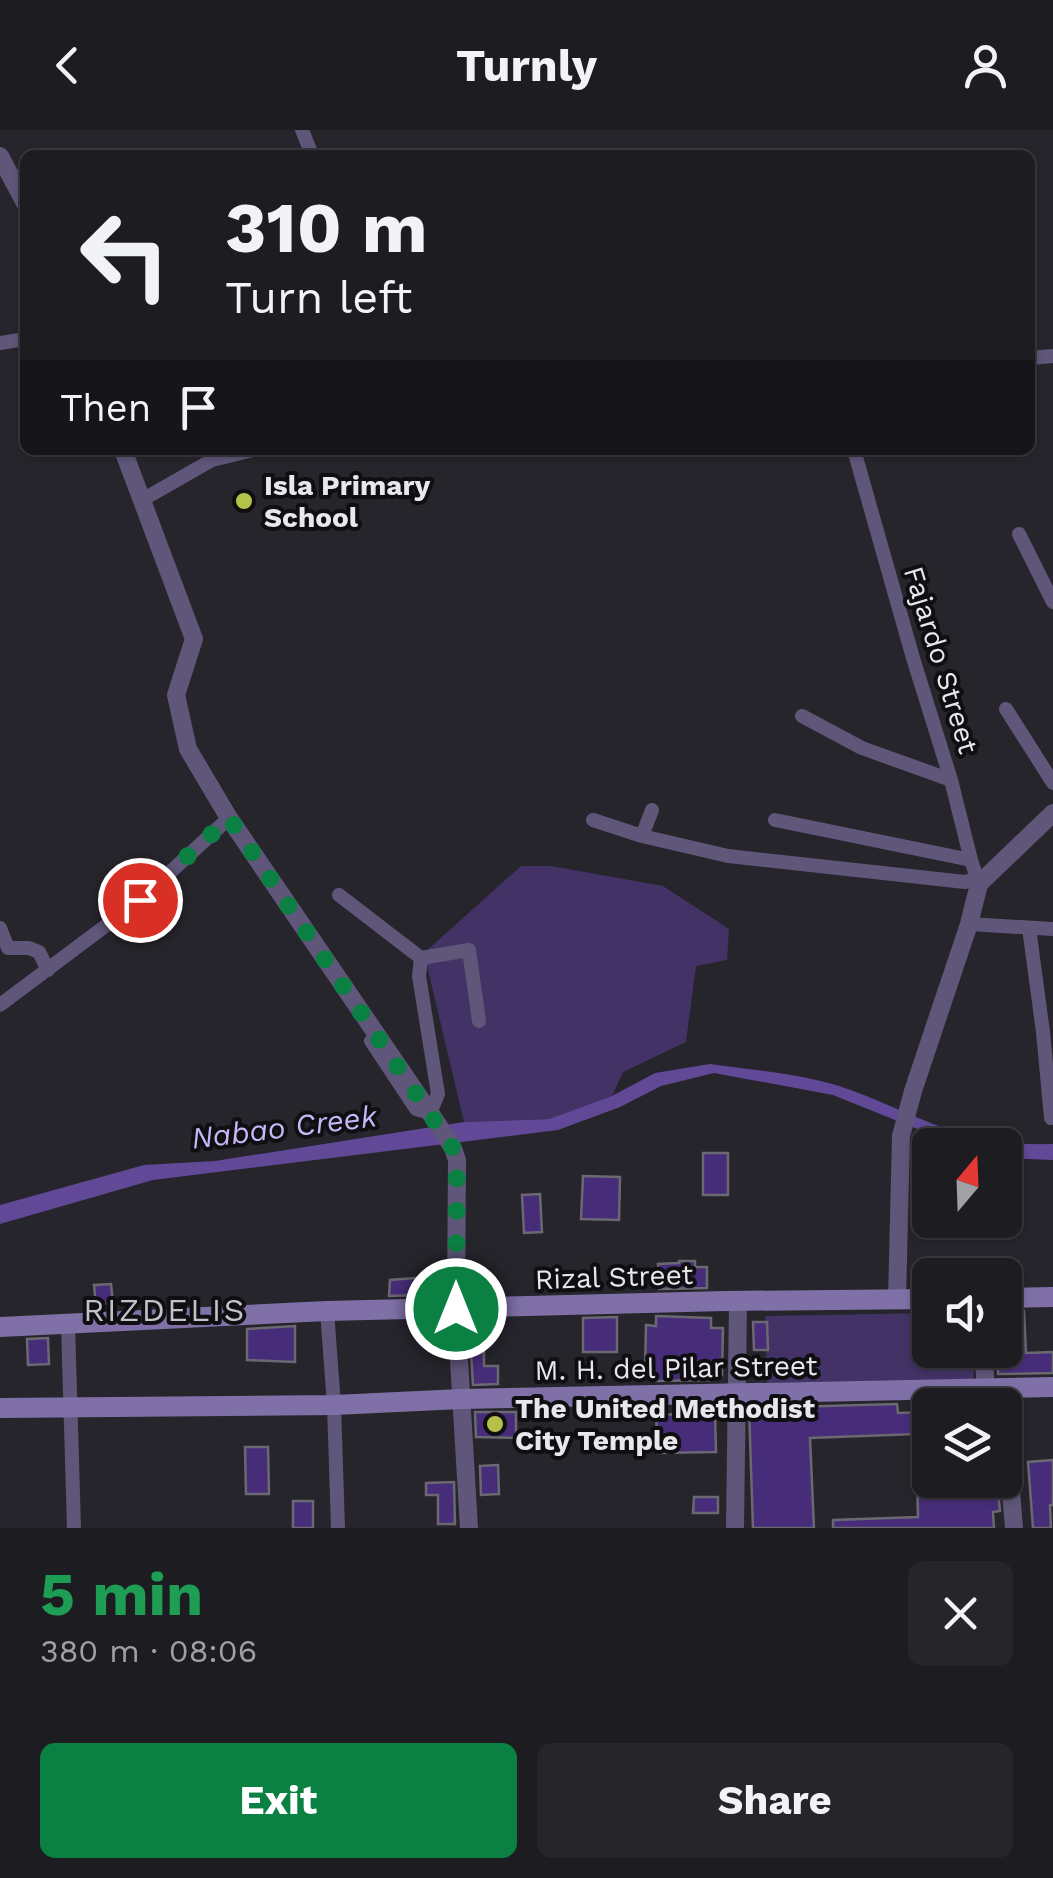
<!DOCTYPE html>
<meta charset="utf-8">
<style>
:root{--surface:#1c1c21;--page:#25252a;--text:#f1f3f6;--muted:#a0a1a5;--line:#3a3a3f;--accent:#0b8043}
body{margin:0;font-family:"Work Sans",sans-serif;background:var(--page);color:var(--text);height:100vh;display:flex;flex-direction:column;font-size:38px;white-space:nowrap}
*{box-sizing:border-box;margin:0}
p{font-size:32px;color:var(--muted)}
.icon{flex:none;width:55px;height:55px;fill:none;stroke:currentColor;stroke-width:2;stroke-linecap:round;stroke-linejoin:round}
.map{position:relative;height:1398px;overflow:hidden}
.drawer{display:flex;flex-direction:column;background:var(--surface);flex:1}
.drawer>*{flex:none}
.hud{position:absolute;left:20px;top:20px;width:1015px;height:305px;border-radius:15px;box-shadow:0 2px 8px #0004,0 0 0 2px var(--line);background:#1c1c21;color:var(--text);overflow:hidden}
.needle{width:65px;rotate:19deg}
.tools{position:absolute;left:912px;top:998px;display:grid;gap:20px}
.tools a{display:grid;place-items:center;width:110px;height:110px;border-radius:15px;background:var(--surface);box-shadow:0 2px 8px #0004,0 0 0 2px var(--line);font-size:50px}
.pin{position:absolute;display:grid;place-items:center;width:85px;height:85px;color:#fff;margin:-42px;border:5px solid #fff;border-radius:50%;box-shadow:0 2px 10px #0007}
.me{position:absolute;width:110px;margin:-55px;rotate:0deg;stroke-linejoin:round;filter:drop-shadow(0 0 8px #0008)}
.turn{display:flex;align-items:center;gap:35px;height:210px;padding:0 40px;font-size:45px}
.turn .icon{width:130px;height:130px;stroke-width:2.5}
.turn b{display:block;font-size:70px;line-height:85px}
.then{display:flex;align-items:center;height:95px;padding:0 40px;background:#0003;gap:20px;font-size:38px}
.round{display:grid;place-items:center;flex:none;width:105px;height:105px;border-radius:15px;background:var(--page)}
.headline{display:flex;align-items:center;justify-content:space-between;height:170px;padding:0 40px}
h1{font-size:60px;font-weight:700;line-height:75px;color:#1e9e55}
.action{display:flex;gap:20px;margin-top:auto;padding:20px 40px}
.action a{flex:1;height:115px;border-radius:15px;background:var(--accent);color:#fff;font-size:40px;font-weight:700;line-height:115px;text-align:center}
.action a+a{background:var(--page);color:var(--text)}
header{display:flex;justify-content:space-between;align-items:center;height:130px;padding:0 40px;background:var(--surface);font-size:45px;font-weight:700}
.map>svg:first-child{display:block}
.green{fill:#423266}
.water{fill:#614997}
.building{fill:#472d79;stroke:#6a6870;stroke-width:2.5}
.lines{fill:none;stroke-linecap:round;stroke-linejoin:round}
.minor{stroke:#5f5679;stroke-width:14}
.tertiary{stroke:#5f5679;stroke-width:18}
.secondary{stroke:#7f71a8;stroke-width:20}
.route{stroke:#0b8043;stroke-width:18;stroke-dasharray:0 32.4}
.poi-dot{fill:#b4c24a;stroke:#0f0f12;stroke-width:4}
.labels{text-anchor:middle;dominant-baseline:central;stroke-width:8;stroke-linejoin:round;paint-order:stroke}
.poi-label{font-size:28px;font-weight:bold;fill:#e8e7ec;stroke:#0f0f12;text-anchor:start}
.street-label{font-size:28px;fill:#e8e7ec;stroke:#0f0f12}
.water-label{font-size:30px;font-style:italic;fill:#c7b7f9;stroke:#0f0f12}
.quarter-label{font-size:32px;letter-spacing:2.5px;fill:#c3c1ca;stroke:#0f0f12}
</style>
<header><svg class="icon" aria-label="back" viewBox="0 0 24 24"><path d="M15 5l-7 7 7 7"/></svg>Turnly<svg class="icon" aria-label="person" viewBox="0 0 24 24"><circle cx="12" cy="8" r="4"/><path d="M4 21q1-7 8-7t8 7"/></svg></header>
<div class="map">
<svg width="1053" height="1398" viewBox="0 0 1053 1398">
<rect width="100%" height="100%" fill="#26252c"/>
<!-- green -->
<path class="green" d="M 521,736 L 551,736 L 663,756 L 729,799 L 727,830 L 696,836 L 686,912 L 623,942 L 612,966 L 549,989 L 464,992 L 424,823 Z
M 930,1183 L 930,1220 L 973,1220 L 974,1249 L 767,1253 L 765,1186 Z"/>
<!-- water -->
<path class="water" d="M 710,934 C 752,940 798,943 839,956 C 876,968 910,986 947,999 C 981,1011 1017,1015 1053,1014 L 1053,1030 L 1005,1028 L 1005,1015 L 957,1015 L 833,965 L 714,943 L 661,956 L 620,977 L 558,1000 L 153,1050 L 0,1094 L 0,1075 L 144,1035 L 215,1031 L 464,992 L 549,989 L 612,966 L 655,943 Z"/>
<!-- building -->
<path class="building" d="M 703,1023 L 728,1023 L 728,1065 L 703,1065 Z
M 583,1046 L 620,1047 L 619,1090 L 581,1089 Z
M 540,1064 L 542,1102 L 524,1103 L 522,1065 Z
M 679,1131 L 695,1131 L 695,1137 L 707,1137 L 707,1158 L 659,1159 L 658,1134 L 679,1133 Z
M 469,1147 L 494,1147 L 494,1163 L 469,1164 Z
M 415,1148 L 418,1165 L 389,1166 L 390,1150 Z
M 111,1154 L 113,1173 L 96,1175 L 94,1155 Z
M 1024,1181 L 1026,1223 L 1053,1222 L 1053,1243 L 998,1244 L 998,1220 L 1005,1220 L 1005,1182 Z
M 656,1186 L 711,1188 L 711,1198 L 723,1198 L 722,1245 L 710,1244 L 710,1250 L 656,1251 L 656,1244 L 645,1244 L 646,1195 L 656,1196 Z
M 617,1187 L 617,1222 L 583,1222 L 583,1188 Z
M 469,1191 L 484,1191 L 484,1236 L 498,1236 L 498,1254 L 473,1255 Z
M 753,1192 L 767,1192 L 768,1220 L 754,1220 Z
M 295,1196 L 295,1232 L 247,1230 L 247,1199 Z
M 48,1208 L 49,1234 L 28,1235 L 27,1209 Z
M 897,1274 L 898,1283 L 930,1282 L 930,1350 L 958,1350 L 958,1364 L 998,1362 L 1000,1381 L 993,1382 L 994,1398 L 833,1398 L 833,1390 L 918,1387 L 916,1304 L 810,1308 L 814,1398 L 753,1398 L 749,1278 Z
M 475,1282 L 516,1282 L 516,1308 L 476,1307 Z
M 715,1283 L 716,1322 L 658,1323 L 656,1285 Z
M 245,1317 L 268,1317 L 269,1364 L 246,1364 Z
M 1053,1330 L 1053,1375 L 1050,1375 L 1051,1398 L 1033,1398 L 1028,1332 Z
M 498,1335 L 499,1364 L 481,1365 L 480,1336 Z
M 454,1352 L 455,1394 L 438,1394 L 438,1365 L 426,1365 L 426,1353 Z
M 694,1367 L 718,1367 L 718,1383 L 693,1383 Z
M 293,1371 L 313,1371 L 313,1398 L 293,1398 Z"/>
<g class="lines">
<!-- minor -->
<path class="minor" d="M 302,0 L 312,25
M 0,213 L 25,209
M 1030,228 L 1053,226
M 854,320 L 913,528 L 951,650 L 971,730 L 979,754
M 142,370 L 212,330 L 253,320
M 1019,404 L 1053,472
M 1006,579 L 1053,653
M 802,586 L 862,618 L 951,650
M 593,690 L 642,706 L 728,726 L 965,752 L 976,749
M 775,690 L 971,730
M 642,706 L 652,680
M 339,765 L 421,828
M 969,794 L 1053,799
M 0,798 L 8,818 L 29,818 L 39,822 L 48,840
M 1029,798 L 1043,902 L 1051,988
M 0,875 L 140,770 L 229,688
M 371,911 L 416,979 L 430,983 L 438,964 L 419,846 L 421,828 L 469,820 L 479,891
M 327,1181 L 334,1275 L 338,1398
M 68,1194 L 74,1398"/>
<!-- tertiary -->
<path class="tertiary" d="M 0,26 L 25,73
M 123,320 L 194,509 L 176,565 L 188,619 L 229,688 L 437,993 L 453,1018 L 457,1030 L 456,1179 L 469,1398
M 897,1170 L 901,1006 L 913,961 L 969,794 L 979,754 L 1053,683
M 983,1220 L 986,1258 L 1000,1275
M 1005,1289 L 1014,1398
M 735,1398 L 738,1171"/>
<!-- secondary -->
<path class="secondary" d="M 1005,1168 L 1053,1167
M 0,1197 L 327,1181 L 725,1171 L 930,1169
M 0,1278 L 334,1275 L 461,1269 L 1053,1257"/>
</g>
<g class="lines">
<!-- route -->
<path class="route" d="M 140,770 L 229,688 L 453,1018 L 457,1030 L 456,1179"/>
</g>
<!-- markers -->
<g class="poi-dot">
<circle cx="244" cy="371" r="10"/>
<circle cx="495" cy="1294" r="10"/>
</g>
<g class="labels">
<!-- poi labels -->
<g class="poi-label">
<text x="264" y="355">Isla Primary<tspan x="264" dy="32">School</tspan></text>
<text x="515" y="1278">The United Methodist<tspan x="515" dy="32">City Temple</tspan></text>
</g>
<!-- street labels -->
<g class="street-label">
<text transform="translate(941 530) rotate(73)">Fajardo Street</text>
<text transform="translate(614 1147) rotate(-2)">Rizal Street</text>
<text transform="translate(676 1238) rotate(-1)">M. H. del Pilar Street</text>
</g>
<!-- water labels -->
<g class="water-label">
<text transform="translate(284 997) rotate(-7)">Nabao Creek</text>
</g>
<!-- quarter labels -->
<g class="quarter-label">
<text x="165" y="1180">RIZDELIS</text>
</g>
</g>
</svg>
<div class="tools">
<a><svg class="needle" viewBox="-14 -14 28 28"><path d="M0-13l5 13h-10z" fill="#e53935"/><path d="M0 13l5-13h-10z" fill="#a0a1a5"/></svg></a>
<a><svg class="icon" aria-label="sound" viewBox="0 0 24 24"><path d="M4 9h4l5-4v14l-5-4H4zM17 9q2 3 0 6"/></svg></a>
<a><svg class="icon" aria-label="layers" viewBox="0 0 24 24"><path d="M12 4l9 5-9 5-9-5zM3 14l9 5 9-5"/></svg></a>
</div>
<div class="pin" style="left:140px;top:770px;background:#d93025"><svg class="icon" aria-label="arrive" viewBox="0 0 24 24"><path d="M6 21V4h12l-3 4 3 4H6"/></svg></div>
<svg class="me" style="left:456px;top:1179px" viewBox="-20 -20 40 40"><circle r="17" fill="#0b8043" stroke="#fff" stroke-width="3"/><path d="M0-11L8 9 0 5-8 9z" fill="#fff"/></svg>
<div class="hud">
<div class="turn"><svg class="icon" aria-label="left" viewBox="0 0 24 24"><path d="M17 20v-9H6M10 6l-5 5 5 5"/></svg><div><b>310 m</b>Turn left</div></div>
<div class="then">Then<svg class="icon" aria-label="arrive" viewBox="0 0 24 24"><path d="M6 21V4h12l-3 4 3 4H6"/></svg></div>
</div>
</div>
<section class="drawer">
<div class="headline"><div><h1>5 min</h1><p>380 m · 08:06</p></div><a class="round"><svg class="icon" aria-label="close" viewBox="0 0 24 24"><path d="M6 6l12 12M18 6L6 18"/></svg></a></div>
<div class="action"><a>Exit</a><a>Share</a></div>
</section>
